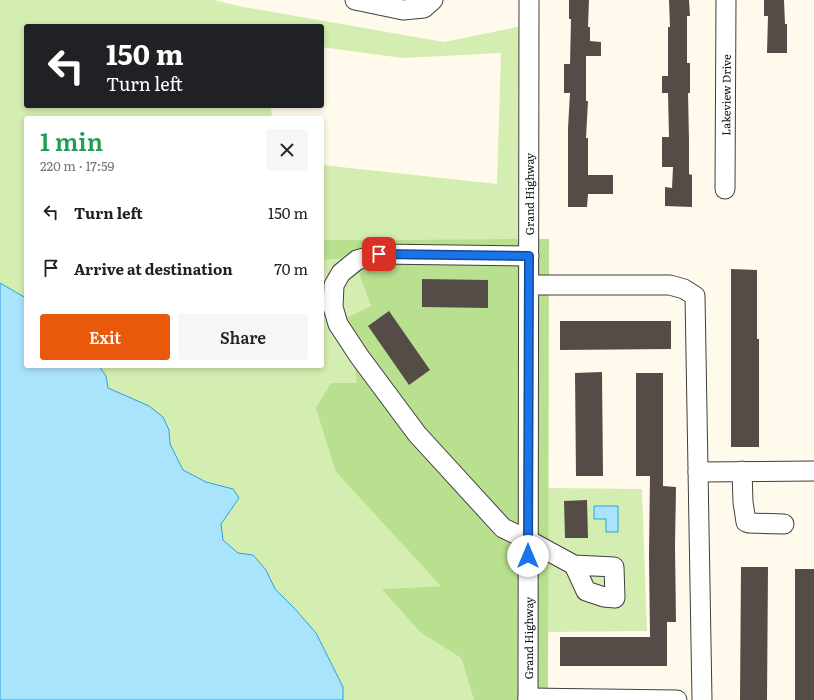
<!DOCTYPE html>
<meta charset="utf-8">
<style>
:root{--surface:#fff;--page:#f6f6f6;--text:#222;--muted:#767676;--accent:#ea580c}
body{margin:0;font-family:Literata,serif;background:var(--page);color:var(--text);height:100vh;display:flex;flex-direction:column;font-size:15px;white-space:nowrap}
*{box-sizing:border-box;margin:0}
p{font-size:13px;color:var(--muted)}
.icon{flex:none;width:22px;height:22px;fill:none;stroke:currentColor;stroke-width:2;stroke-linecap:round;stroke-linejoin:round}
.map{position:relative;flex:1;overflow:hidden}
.drawer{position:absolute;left:24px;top:116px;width:300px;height:252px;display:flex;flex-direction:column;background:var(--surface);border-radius:4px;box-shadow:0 2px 6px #0003}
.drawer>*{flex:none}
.hud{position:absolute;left:24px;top:24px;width:300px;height:84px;border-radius:4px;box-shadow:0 2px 6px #0003;background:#202124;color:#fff;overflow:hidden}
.pin{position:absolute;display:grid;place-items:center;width:34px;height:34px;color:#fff;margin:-17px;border-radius:8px;box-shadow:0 2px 6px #0006}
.me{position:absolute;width:44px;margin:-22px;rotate:0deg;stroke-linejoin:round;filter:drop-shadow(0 0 3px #0008)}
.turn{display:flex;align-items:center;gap:14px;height:84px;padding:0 16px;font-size:18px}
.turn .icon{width:52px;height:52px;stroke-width:2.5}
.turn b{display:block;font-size:28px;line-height:34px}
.round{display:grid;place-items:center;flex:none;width:42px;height:42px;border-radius:4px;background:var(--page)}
.head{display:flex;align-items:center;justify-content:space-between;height:68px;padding:0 16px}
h1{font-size:24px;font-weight:600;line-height:30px;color:#1e9e55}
.cta{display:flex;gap:8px;margin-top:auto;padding:8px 16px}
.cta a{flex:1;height:46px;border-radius:4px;background:var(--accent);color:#fff;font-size:16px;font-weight:600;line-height:46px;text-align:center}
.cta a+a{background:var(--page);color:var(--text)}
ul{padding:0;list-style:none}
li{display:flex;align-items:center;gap:12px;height:56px;padding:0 16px}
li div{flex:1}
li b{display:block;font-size:15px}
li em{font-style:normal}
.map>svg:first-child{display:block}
.green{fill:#d4edb1}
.forest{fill:#b8e08f}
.water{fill:#aae3fc;stroke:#2aa0db}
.building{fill:#564c47}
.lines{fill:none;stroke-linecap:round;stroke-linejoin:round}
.minor-casing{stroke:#3f3f3f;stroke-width:21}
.minor{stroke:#fff;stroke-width:19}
.route-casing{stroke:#114b97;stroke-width:10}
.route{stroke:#1a73e8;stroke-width:7}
.labels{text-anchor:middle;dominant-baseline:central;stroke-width:4;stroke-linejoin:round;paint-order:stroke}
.street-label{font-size:11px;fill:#0c0c0c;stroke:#fff}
</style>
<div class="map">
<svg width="814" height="700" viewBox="0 0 814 700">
<rect width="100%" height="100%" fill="#fffaeb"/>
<!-- green -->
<path class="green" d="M 0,0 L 214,0 L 238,6 L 444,42 L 522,26 L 522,239 L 322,240 L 322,165 L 497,184 L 501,53 L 402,58 L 322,47 L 322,26 L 26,26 L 26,106 L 271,106 L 272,118 L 26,118 L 26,298 L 0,283 Z
M 353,258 L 371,306 L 346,318 L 357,383 L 336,472 L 442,586 L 383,589 L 421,633 L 461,658 L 474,700 L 343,700 L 343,687 L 316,633 L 296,610 L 275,589 L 266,570 L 253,555 L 238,553 L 223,540 L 221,524 L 239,498 L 233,489 L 206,482 L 183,470 L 170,444 L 169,430 L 128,397 L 108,388 L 106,376 L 99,366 L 322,366 L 322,260 Z
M 548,488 L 642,489 L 647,631 L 548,632 Z"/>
<!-- forest -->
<path class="forest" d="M 522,239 L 519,700 L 474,700 L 461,658 L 421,633 L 382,589 L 441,586 L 336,472 L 316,408 L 331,383 L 357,383 L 346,318 L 371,306 L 353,258 L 322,260 L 322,240 Z
M 536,239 L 549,239 L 548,700 L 533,700 Z"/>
<!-- water -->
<path class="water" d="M 0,283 L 26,298 L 26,366 L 99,366 L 106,376 L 108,388 L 149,406 L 163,417 L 169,430 L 170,444 L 183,470 L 206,482 L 233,489 L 239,498 L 221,524 L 223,540 L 238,553 L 253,555 L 266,570 L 275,589 L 296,610 L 316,633 L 343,687 L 343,700 L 0,700 Z
M 594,506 L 618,506 L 618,532 L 606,532 L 606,519 L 594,519 Z"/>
<!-- building -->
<path class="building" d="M 569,0 L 589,0 L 588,27 L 590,27 L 590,41 L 601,42 L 601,56 L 586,56 L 586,101 L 588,101 L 586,138 L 588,138 L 588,175 L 613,175 L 613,194 L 588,194 L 587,207 L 568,207 L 568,128 L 570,93 L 564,93 L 564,64 L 570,64 L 571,19 L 569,19 Z
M 669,0 L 689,0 L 690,16 L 687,16 L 687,63 L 690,63 L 690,93 L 688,93 L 689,140 L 689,174 L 692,175 L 692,207 L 665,206 L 665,187 L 672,188 L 673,167 L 662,167 L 662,137 L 669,137 L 668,93 L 662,93 L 662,76 L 668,76 L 668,27 L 670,27 Z
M 764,0 L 784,0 L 785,24 L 787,24 L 787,53 L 767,53 L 768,16 L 764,16 Z
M 731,269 L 757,270 L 757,339 L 759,339 L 759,447 L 731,447 Z
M 422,279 L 488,280 L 488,308 L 422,307 Z
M 389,311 L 430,370 L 409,385 L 368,326 Z
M 560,321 L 671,321 L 671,349 L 560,350 Z
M 602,372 L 603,476 L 576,476 L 575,373 Z
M 636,373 L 663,373 L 663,486 L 676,487 L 675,546 L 676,622 L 667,622 L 667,666 L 560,666 L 560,637 L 650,637 L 649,556 L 650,476 L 636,476 Z
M 587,500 L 588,538 L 565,538 L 564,501 Z
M 741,567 L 768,567 L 767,700 L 740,700 Z
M 795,569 L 814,569 L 814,700 L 795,700 Z"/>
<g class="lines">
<!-- minor casing -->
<g class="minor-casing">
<g id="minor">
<path d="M 355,0 L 403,10 L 424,8 L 433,0"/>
<path id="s1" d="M 725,189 L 726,0"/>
<path d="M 529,256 L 379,254 L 357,260 L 341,273 L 334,285 L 333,307 L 338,324 L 359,356 L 417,434 L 503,528 L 528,540 L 574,565 L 614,567 L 615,598 L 604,597 L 586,591 L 574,565"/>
<path d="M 529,285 L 670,285 L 684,289 L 695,296 L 702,700"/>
<path d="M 742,471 L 743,502 L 746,522 L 749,523 L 784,524"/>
<path d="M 698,472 L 814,471"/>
<path d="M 528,698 L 677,700"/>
<path id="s2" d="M 528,700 L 529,0"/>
</g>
</g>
<!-- minor -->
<use href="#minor" class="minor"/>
</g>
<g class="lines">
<!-- route casing -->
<g class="route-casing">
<path id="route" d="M 379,254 L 529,256 L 528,556"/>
</g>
<!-- route -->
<use href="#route" class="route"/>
</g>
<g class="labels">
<!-- street labels -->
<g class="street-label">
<text stroke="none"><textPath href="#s1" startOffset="94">Lakeview Drive</textPath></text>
<text stroke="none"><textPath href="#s2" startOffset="506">Grand Highway</textPath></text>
<text stroke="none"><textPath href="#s2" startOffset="62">Grand Highway</textPath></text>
</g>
</g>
</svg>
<div class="pin" style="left:379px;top:254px;background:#d93025"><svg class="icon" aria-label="arrive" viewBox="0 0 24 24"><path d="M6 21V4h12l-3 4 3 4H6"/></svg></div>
<svg class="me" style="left:528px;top:556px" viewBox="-20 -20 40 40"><circle r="19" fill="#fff"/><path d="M0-13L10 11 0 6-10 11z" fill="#1a73e8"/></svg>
<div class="hud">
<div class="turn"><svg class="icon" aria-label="left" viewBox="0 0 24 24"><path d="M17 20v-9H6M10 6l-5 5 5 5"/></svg><div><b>150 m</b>Turn left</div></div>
</div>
<section class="drawer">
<div class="head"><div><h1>1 min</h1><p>220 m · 17:59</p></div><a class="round"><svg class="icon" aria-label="close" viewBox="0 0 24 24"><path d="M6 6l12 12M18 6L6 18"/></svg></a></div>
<ul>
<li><svg class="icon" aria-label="left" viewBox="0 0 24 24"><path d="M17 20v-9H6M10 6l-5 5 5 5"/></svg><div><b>Turn left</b></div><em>150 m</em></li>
<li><svg class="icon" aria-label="arrive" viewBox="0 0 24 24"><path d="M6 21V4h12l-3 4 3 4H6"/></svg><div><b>Arrive at destination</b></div><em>70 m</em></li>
</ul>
<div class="cta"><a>Exit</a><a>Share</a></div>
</section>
</div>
